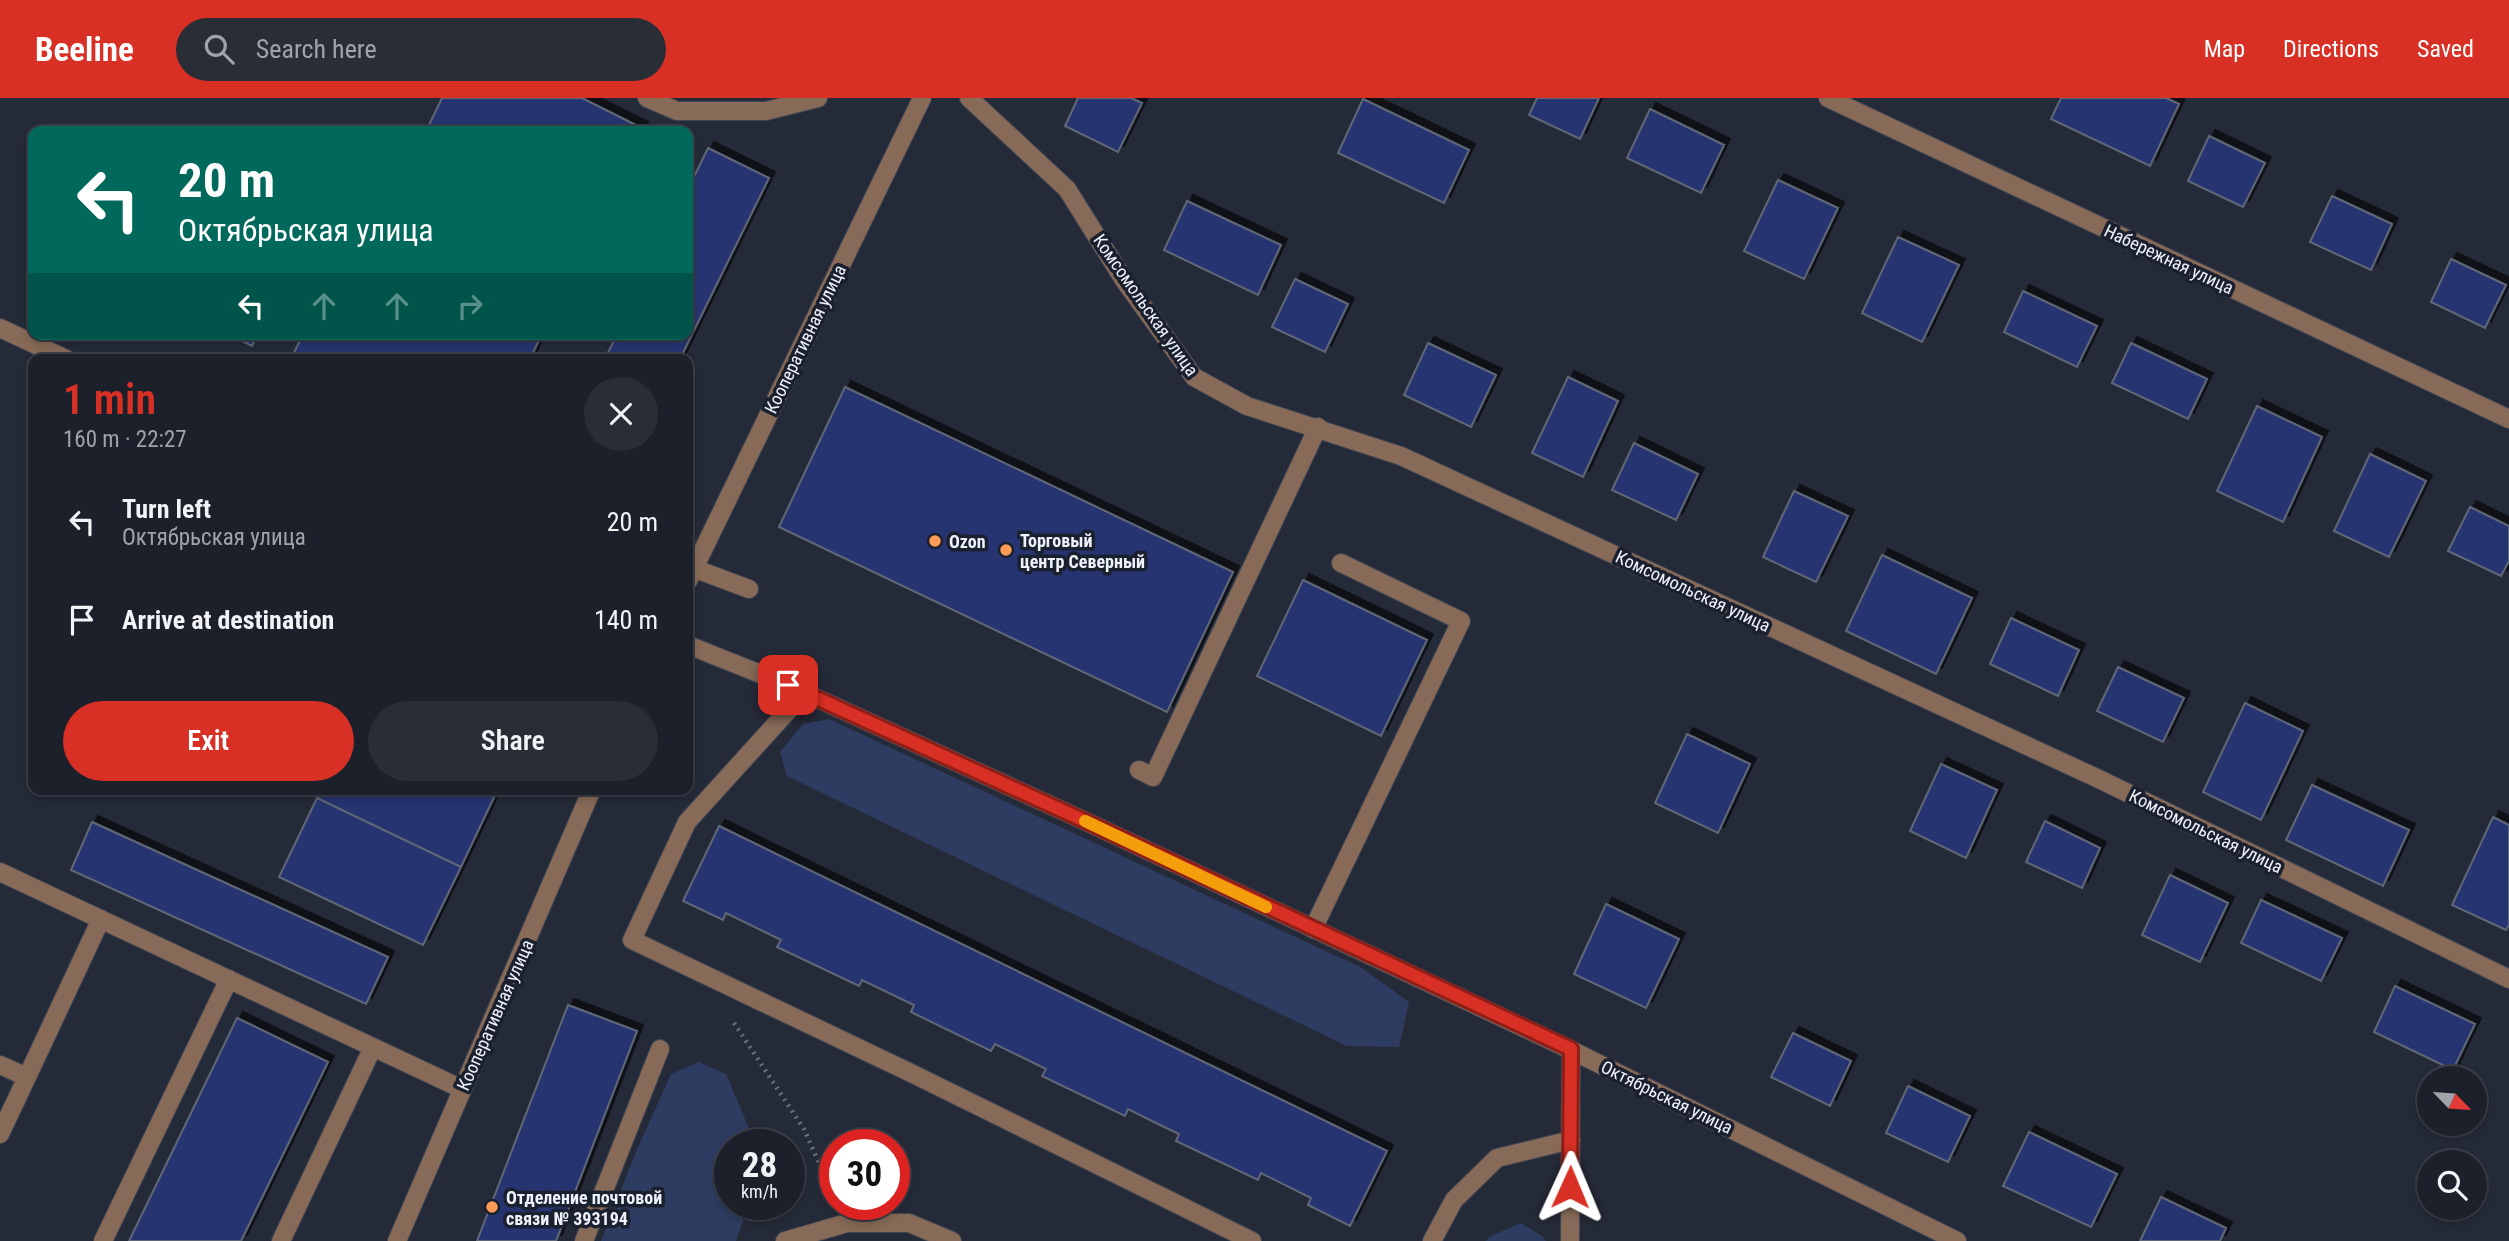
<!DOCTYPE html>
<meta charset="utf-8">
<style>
:root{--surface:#1c202a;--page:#292d36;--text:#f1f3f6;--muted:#a0a3a8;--line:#3a3e47;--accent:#d93025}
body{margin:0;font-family:"Roboto Condensed",sans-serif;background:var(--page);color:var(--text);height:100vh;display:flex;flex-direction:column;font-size:26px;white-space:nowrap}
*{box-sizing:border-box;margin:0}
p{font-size:23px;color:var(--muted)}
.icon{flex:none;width:38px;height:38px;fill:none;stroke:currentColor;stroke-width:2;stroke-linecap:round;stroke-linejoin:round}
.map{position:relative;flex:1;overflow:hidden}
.sheet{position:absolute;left:28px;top:256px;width:665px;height:441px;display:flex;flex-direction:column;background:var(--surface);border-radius:14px;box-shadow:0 4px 10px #0003,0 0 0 2px var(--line)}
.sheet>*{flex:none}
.top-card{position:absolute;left:28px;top:28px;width:665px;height:214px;border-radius:14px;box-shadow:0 4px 10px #0003,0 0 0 2px var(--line);background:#00695c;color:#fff;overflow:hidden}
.needle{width:46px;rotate:115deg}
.tools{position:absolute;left:2417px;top:968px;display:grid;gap:14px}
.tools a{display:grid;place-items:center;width:70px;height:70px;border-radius:50%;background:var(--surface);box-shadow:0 4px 10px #0003,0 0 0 2px var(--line);font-size:35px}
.speed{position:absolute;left:714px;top:1031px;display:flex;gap:14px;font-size:35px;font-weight:700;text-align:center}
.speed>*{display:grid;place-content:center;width:91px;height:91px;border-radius:50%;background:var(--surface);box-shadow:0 4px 10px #0003,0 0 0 2px var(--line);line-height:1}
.speed small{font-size:18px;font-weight:400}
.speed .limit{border:10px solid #d22;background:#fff;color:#111}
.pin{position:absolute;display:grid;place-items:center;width:60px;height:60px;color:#fff;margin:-30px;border-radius:14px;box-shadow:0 4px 10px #0006}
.me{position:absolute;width:77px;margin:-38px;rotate:1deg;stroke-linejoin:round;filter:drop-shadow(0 0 5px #0008)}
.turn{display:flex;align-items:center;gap:24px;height:147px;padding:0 35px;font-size:32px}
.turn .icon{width:91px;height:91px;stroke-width:2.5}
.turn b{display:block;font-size:49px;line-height:60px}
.lanes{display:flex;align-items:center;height:66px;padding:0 35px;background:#0003;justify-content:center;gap:35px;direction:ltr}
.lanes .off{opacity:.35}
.round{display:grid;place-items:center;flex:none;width:74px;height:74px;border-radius:37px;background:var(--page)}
.summary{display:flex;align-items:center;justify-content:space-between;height:119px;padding:0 35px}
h1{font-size:42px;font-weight:600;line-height:52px;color:var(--accent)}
.cta{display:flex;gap:14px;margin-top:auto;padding:14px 35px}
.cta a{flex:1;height:80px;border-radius:42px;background:var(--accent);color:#fff;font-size:28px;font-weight:600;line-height:80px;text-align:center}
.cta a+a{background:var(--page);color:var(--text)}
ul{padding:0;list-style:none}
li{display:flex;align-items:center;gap:21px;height:98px;padding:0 35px}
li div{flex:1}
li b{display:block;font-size:26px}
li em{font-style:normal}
header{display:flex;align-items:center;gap:42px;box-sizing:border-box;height:98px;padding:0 35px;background:var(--accent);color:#fff}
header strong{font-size:33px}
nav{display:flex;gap:38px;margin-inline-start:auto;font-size:24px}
.search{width:490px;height:63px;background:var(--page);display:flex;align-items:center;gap:18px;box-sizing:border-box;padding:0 24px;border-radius:38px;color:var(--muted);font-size:26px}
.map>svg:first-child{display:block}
.green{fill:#2f3c62}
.building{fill:#253671;stroke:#616777;stroke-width:2;filter:url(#shadow)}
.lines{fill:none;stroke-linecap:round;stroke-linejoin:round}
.service-casing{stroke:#414653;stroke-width:20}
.minor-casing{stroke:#414653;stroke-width:20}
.tertiary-casing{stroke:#414653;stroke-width:20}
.path{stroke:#6b6f7c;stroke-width:4.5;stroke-dasharray:2 5;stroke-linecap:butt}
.service{stroke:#876a57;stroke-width:18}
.minor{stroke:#876a57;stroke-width:18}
.tertiary{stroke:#876a57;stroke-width:18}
.route-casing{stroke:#8d1f18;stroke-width:18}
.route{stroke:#d93025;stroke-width:12}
.slow{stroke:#f59e0b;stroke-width:12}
.poi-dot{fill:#fd9c56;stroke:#1b202e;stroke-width:2.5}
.labels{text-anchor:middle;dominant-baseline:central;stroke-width:7;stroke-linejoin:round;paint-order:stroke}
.street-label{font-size:18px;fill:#eef2fb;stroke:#1b202e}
.poi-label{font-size:18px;font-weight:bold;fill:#eef2fb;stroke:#1b202e;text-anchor:start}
</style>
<header>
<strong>Beeline</strong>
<div class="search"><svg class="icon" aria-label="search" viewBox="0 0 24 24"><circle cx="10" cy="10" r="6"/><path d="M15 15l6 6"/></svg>Search here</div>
<nav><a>Map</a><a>Directions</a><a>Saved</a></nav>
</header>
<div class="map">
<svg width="2509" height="1143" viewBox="0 0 2509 1143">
<defs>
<filter id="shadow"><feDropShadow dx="6" dy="-6" stdDeviation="0" flood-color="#0009"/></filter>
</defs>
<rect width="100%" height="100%" fill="#252a38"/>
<!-- green -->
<path class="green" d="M 829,621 L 1362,870 L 1409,904 L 1399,949 L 1347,948 L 787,678 L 780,654 L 803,626 Z
M 699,964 L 726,976 L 748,1028 L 750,1046 L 730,1046 L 730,1106 L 749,1106 L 736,1143 L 601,1143 L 635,1056 L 671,976 Z
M 1521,1125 L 1542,1138 L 1546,1143 L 1486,1143 L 1489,1139 Z"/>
<!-- building -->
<path class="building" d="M 442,0 L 582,0 L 642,30 L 641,33 L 426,33 Z
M 1078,0 L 1131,0 L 1142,5 L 1118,54 L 1065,28 Z
M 1537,0 L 1599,0 L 1580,41 L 1529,17 Z
M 2061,0 L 2166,0 L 2179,6 L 2150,68 L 2051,21 Z
M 1363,1 L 1469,52 L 1444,105 L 1338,55 Z
M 1650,11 L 1724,47 L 1701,95 L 1627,60 Z
M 2209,38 L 2265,65 L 2243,109 L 2188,83 Z
M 708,50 L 769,80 L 680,261 L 605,261 L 617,236 L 688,236 L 688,91 Z
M 1778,82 L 1838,110 L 1804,181 L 1744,153 Z
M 2332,98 L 2392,126 L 2371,172 L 2310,144 Z
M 1187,103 L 1281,147 L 1258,197 L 1164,152 Z
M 1898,139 L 1959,167 L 1922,244 L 1862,215 Z
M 2451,161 L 2506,187 L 2485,230 L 2431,204 Z
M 1295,181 L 1348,206 L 1325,254 L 1272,229 Z
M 2023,193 L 2097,228 L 2077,269 L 2004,234 Z
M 228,236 L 258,236 L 252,248 Z
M 303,236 L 542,236 L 530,261 L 291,261 Z
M 1428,245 L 1496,277 L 1471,329 L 1404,297 Z
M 2131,245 L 2207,281 L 2188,321 L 2112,285 Z
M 1568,279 L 1618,303 L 1583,379 L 1532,355 Z
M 845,289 L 1233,474 L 1167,614 L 779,429 Z
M 2257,308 L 2322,339 L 2283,424 L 2217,393 Z
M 1634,345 L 1698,376 L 1676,422 L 1612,392 Z
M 2370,356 L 2426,383 L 2389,459 L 2334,433 Z
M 1794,393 L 1848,418 L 1816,484 L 1763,459 Z
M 2470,409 L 2509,428 L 2509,463 L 2501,478 L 2448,453 Z
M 1882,457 L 1972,500 L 1936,576 L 1846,533 Z
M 1303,482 L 1427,542 L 1381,638 L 1257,578 Z
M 2011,520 L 2079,552 L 2058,598 L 1990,566 Z
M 2118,569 L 2184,600 L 2163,644 L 2097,613 Z
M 2245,605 L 2303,633 L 2261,722 L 2203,694 Z
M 1687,636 L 1750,666 L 1718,735 L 1655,705 Z
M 1941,666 L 1997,692 L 1966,760 L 1910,733 Z
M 2312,687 L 2409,732 L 2383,788 L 2286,742 Z
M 321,691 L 498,691 L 461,769 L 317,700 Z
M 317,700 L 461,769 L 423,847 L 279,779 Z
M 2493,719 L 2509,727 L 2509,827 L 2506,832 L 2452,807 Z
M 2045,723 L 2100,750 L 2082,790 L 2026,764 Z
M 92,724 L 388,859 L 366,906 L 71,772 Z
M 719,728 L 1387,1053 L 1350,1128 L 1308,1107 L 1311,1100 L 1261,1075 L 1258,1082 L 1176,1043 L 1179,1036 L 1156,1025 L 1128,1011 L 1125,1018 L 1042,978 L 1046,971 L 995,946 L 991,953 L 911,914 L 914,907 L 862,882 L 859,888 L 777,849 L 781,842 L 726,815 L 723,822 L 683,803 Z
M 2170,777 L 2228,805 L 2200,864 L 2142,837 Z
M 2261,802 L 2342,840 L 2321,883 L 2241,845 Z
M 1606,806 L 1679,841 L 1646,910 L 1574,876 Z
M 2395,888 L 2475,926 L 2453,972 L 2374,934 Z
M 568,907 L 637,933 L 556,1143 L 477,1143 Z
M 237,920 L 328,964 L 241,1143 L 129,1143 Z
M 1793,935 L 1851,963 L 1830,1008 L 1771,979 Z
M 1908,988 L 1970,1018 L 1948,1064 L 1886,1035 Z
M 2029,1034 L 2117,1076 L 2091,1129 L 2003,1088 Z
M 2161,1099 L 2226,1130 L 2220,1143 L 2140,1143 Z"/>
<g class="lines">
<!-- service casing -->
<g class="service-casing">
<path id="service" d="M 693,470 L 749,491
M 804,595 L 687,724 L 632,842 L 911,975 L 1252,1143
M 1139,672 L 1153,679 L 1318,329
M 0,774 L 462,991
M 1313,831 L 1461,523 L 1341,465
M 0,967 L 27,979 L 0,1036
M 27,979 L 101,821
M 103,1143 L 229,881
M 281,1143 L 373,949
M 584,1143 L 660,951
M 785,1143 L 847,1125 L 909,1125 L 952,1143
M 1432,1143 L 1454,1102 L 1497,1060 L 1571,1042"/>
</g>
<!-- minor casing -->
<g class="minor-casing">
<path id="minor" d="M 647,0 L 677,13 L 766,13 L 818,0
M 969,0 L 1067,91 L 1124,182 L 1194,279 L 1247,308 L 1401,358 L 2101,682 L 2509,881
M 1828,0 L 2509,321
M 688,483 L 922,0
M 688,547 L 788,587 L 1085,723 L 1571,952 L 1957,1143
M 397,1143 L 592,691
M 1570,1143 L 1571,952"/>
</g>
<!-- tertiary casing -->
<g class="tertiary-casing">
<path id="tertiary" d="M 0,230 L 66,261"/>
</g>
<!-- path -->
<path class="path" d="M 734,925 L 804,1031 L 834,1099"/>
<!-- service -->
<use href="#service" class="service"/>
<!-- minor -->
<use href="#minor" class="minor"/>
<!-- tertiary -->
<use href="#tertiary" class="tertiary"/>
</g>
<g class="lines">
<!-- route casing -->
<g class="route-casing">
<path id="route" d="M 788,587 L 1085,723 L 1571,951 L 1570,1089"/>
</g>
<!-- route -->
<use href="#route" class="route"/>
<!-- slow -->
<path class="slow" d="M 1085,723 L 1266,809"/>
</g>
<!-- markers -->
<g class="poi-dot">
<circle cx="935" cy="443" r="7"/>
<circle cx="1006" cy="452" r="7"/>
<circle cx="492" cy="1109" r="7"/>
</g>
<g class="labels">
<!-- street labels -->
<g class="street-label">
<text transform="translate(2169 161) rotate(25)">Набережная улица</text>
<text transform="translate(1146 207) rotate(55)">Комсомольская улица</text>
<text transform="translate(805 241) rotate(-64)">Кооперативная улица</text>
<text transform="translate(1693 493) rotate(25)">Комсомольская улица</text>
<text transform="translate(2206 733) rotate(26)">Комсомольская улица</text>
<text transform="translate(495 917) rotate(-66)">Кооперативная улица</text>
<text transform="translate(1667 999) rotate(26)">Октябрьская улица</text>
</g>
<!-- poi labels -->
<g class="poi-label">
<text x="1020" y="442">Торговый<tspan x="1020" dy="21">центр Северный</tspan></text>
<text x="949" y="443">Ozon</text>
<text x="506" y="1099">Отделение почтовой<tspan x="506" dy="21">связи № 393194</tspan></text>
</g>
</g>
</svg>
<div class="tools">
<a><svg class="needle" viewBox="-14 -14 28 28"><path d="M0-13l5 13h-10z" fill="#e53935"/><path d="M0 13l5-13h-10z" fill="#a0a3a8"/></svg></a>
<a><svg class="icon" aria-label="search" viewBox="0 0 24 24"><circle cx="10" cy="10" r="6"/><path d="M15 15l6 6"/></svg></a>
</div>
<div class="speed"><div>28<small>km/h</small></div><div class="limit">30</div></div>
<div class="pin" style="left:788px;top:587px;background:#d93025"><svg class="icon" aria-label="arrive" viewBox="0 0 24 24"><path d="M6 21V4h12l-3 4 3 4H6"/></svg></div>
<svg class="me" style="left:1570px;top:1089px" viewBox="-20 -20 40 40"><path d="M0-17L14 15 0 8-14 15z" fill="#d93025" stroke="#fff" stroke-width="4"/></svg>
<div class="top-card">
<div class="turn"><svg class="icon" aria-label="left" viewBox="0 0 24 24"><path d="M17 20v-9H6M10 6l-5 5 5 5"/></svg><div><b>20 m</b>Октябрьская улица</div></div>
<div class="lanes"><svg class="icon" aria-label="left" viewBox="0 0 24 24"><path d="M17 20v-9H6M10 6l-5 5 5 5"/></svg><svg class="icon off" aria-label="ahead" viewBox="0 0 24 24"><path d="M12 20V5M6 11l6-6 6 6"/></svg><svg class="icon off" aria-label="ahead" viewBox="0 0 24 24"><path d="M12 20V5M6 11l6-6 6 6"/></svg><svg class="icon off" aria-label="right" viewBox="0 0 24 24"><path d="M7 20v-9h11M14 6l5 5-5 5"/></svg></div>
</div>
<section class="sheet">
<div class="summary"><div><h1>1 min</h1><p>160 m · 22:27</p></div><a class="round"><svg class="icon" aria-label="close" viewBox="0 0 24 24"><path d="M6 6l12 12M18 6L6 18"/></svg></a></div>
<ul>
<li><svg class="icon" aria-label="left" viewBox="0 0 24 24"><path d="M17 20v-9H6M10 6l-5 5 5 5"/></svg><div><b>Turn left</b><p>Октябрьская улица</p></div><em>20 m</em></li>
<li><svg class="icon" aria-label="arrive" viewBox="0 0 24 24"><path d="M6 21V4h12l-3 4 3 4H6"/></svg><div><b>Arrive at destination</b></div><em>140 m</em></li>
</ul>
<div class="cta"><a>Exit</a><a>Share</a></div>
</section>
</div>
